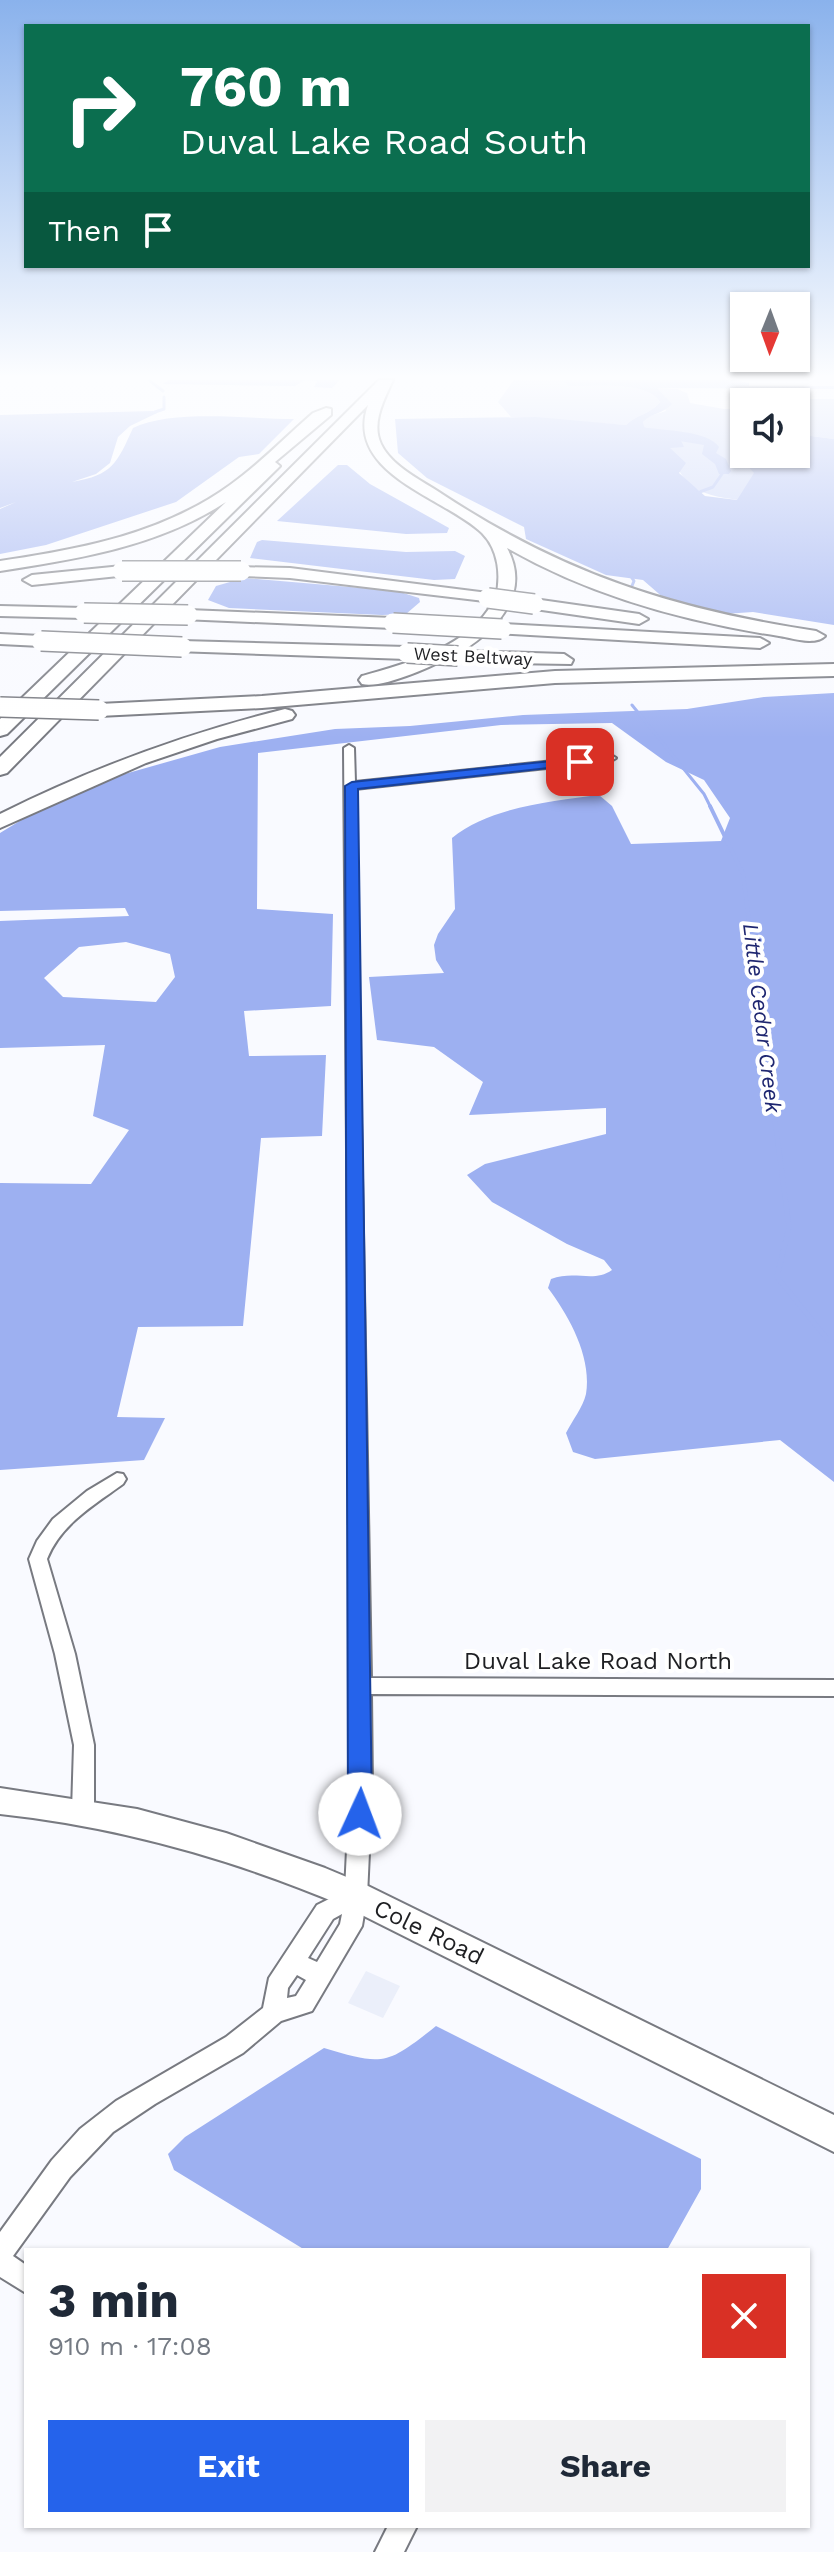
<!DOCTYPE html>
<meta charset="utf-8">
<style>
:root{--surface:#fff;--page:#f2f2f3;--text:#1f2937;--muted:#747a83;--accent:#2563eb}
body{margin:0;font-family:"Work Sans",sans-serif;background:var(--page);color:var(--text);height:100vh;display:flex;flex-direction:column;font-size:30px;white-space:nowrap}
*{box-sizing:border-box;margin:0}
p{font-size:26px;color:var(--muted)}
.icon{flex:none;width:44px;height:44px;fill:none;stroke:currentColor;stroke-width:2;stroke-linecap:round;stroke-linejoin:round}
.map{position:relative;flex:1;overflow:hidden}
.side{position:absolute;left:24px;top:2248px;width:786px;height:280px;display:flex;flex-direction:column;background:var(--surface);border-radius:0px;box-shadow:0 2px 6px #0004}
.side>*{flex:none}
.banner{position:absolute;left:24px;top:24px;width:786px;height:244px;border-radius:0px;box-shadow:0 2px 6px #0004;background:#0b6e4f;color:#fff;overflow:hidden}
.needle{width:52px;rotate:181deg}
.fabs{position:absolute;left:730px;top:292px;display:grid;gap:16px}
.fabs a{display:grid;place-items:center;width:80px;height:80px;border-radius:0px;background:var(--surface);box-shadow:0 2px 6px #0004;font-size:40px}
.pin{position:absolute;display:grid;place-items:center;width:68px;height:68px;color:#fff;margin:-34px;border-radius:16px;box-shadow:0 4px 12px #0006}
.me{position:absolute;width:88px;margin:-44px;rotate:2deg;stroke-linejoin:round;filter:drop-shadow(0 0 6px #0008)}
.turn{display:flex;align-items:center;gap:28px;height:168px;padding:0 24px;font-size:36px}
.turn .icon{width:104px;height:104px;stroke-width:2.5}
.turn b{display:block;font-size:56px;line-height:68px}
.then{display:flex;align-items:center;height:76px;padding:0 24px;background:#0003;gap:16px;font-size:30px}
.round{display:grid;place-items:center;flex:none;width:84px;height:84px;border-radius:0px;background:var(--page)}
.headline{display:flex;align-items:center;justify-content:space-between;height:136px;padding:0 24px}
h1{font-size:48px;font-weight:700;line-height:60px}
.button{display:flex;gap:16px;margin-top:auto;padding:16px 24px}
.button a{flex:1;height:92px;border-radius:0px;background:var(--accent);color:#fff;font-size:32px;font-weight:700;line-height:92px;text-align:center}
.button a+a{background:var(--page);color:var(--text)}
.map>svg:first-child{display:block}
.built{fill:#ebeffa}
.green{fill:#c0cdf6}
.forest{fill:#9db0f1;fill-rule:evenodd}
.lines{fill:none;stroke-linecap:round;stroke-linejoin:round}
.stream-far2{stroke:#9db0f1;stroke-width:3}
.stream-far1{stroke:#9db0f1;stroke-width:4}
.stream{stroke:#9db0f1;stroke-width:5}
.river{fill:#9db0f1;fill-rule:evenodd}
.street-casing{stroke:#787a81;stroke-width:4}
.secondary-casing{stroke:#787a81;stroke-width:4}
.highway-casing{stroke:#787a81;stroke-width:4}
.street{fill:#fff;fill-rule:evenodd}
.secondary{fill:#fff;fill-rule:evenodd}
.highway{fill:#fff;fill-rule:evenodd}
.highway-bridge-casing{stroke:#787a81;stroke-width:22;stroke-linecap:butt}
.highway-bridge{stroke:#fff;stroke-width:19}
.route{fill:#2563eb;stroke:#184099;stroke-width:2}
.labels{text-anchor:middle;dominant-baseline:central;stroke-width:8;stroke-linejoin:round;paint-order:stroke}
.far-street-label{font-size:18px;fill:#1e1f22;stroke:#fff}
.water-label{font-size:22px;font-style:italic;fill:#1e2670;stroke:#fff}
.near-street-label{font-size:24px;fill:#1e1f22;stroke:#fff}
</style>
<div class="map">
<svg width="834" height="2552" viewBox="0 0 834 2552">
<rect width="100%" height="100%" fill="#f9faff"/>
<!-- built -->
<path class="built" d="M 366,1971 L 400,1986 L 383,2018 L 348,2003 Z"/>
<!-- green -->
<path class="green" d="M 514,380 L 564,380 L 568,386 C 592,387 647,380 660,402 C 651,414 637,414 626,425 L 511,417 L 498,402 Z
M 655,388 L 677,389 L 687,393 L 690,403 L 724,409 L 744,409 L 744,433 L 730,446 L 755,473 L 738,500 C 696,494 683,488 669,447 L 679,437 L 644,430 L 643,422 L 647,417 L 666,411 Z
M 769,399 L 834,399 L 834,439 L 796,434 L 796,402 L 771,402 Z"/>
<!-- forest -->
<path class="forest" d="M 169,380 L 340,380 L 332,388 L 314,387 L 317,381 L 305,380 L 295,386 L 163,384 Z
M 564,380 L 735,380 L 749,383 L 749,386 L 834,386 L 834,389 L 657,388 L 672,404 C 663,414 651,413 643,422 L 645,430 L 679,436 L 684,447 L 670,448 L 686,463 L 679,473 L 705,496 L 737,500 L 754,473 L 730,446 L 744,433 L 744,454 L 796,454 L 796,434 L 834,439 L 834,625 L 753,612 L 724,614 L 666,600 L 643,580 L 606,575 L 526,539 L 524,527 L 427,478 L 398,453 L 395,419 L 536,417 L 626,425 C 637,414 651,414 660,402 C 647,380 592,387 568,386 Z
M 153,411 L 157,413 L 130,426 L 118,437 L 110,463 L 96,474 L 72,482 C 113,475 117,463 133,428 C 172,409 249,419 294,419 L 259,454 L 239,457 L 176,502 L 46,545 L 0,554 L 0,509 L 16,502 L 0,508 L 0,415 Z
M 338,465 L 347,465 L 370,484 L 449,528 L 447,533 L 406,534 L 277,521 Z
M 262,540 L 406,552 L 455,551 L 465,556 L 455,579 L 434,580 L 250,558 L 257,542 Z
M 244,578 L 397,591 L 419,598 L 420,602 L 406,614 L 382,615 L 229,608 L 208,600 L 216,586 Z
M 834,693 L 834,1482 L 780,1440 L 595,1459 L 573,1452 L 566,1433 C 572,1421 583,1407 586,1394 C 592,1357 569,1316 548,1288 L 551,1279 C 575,1270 594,1283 612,1270 L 604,1260 L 567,1244 L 492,1202 L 467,1175 L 485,1164 L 606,1134 L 606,1108 L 469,1115 L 483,1082 L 434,1047 L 377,1040 L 369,977 L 444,973 L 436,960 L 434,945 L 438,934 L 455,909 L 452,838 C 490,807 552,801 599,795 L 612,806 L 631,844 L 721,841 L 730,818 L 704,780 L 666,762 L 612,723 L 501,725 L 258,753 L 257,909 L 333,914 L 331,1006 L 244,1011 L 249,1056 L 326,1055 L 322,1136 L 261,1138 L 243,1326 L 138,1327 L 117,1417 L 165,1418 L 144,1460 L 0,1470 L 0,1183 L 91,1184 L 129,1130 L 93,1116 L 105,1045 L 0,1048 L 0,921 L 129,916 L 125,908 L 0,911 L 0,833 L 46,805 L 114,777 L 220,747 L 335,729 L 410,726 L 523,715 L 687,709 L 764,697 ZM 126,942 L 170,954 L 175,977 L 156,1002 L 63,997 L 44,978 L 79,947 Z
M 436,2026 L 701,2159 L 701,2189 L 667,2250 L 305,2250 L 174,2170 L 168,2154 L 185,2137 L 324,2048 C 384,2066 387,2065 436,2026 Z"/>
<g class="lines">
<!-- stream-far2 -->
<path class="stream-far2" d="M 150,381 L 163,391
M 155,412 L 164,409 L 164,397
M 629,593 L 634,581 L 599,528 L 687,511 L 697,493 L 713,487 L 724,471
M 632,705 L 704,794 L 711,808"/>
<!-- stream-far1 -->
<path class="stream-far1" d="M 710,806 L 743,874 L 773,1107"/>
<!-- stream -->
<path class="stream" d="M 773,1105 L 789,1227 L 777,1277 L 828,1340 L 834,1342"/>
<!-- river -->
<path class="river" d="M 642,427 C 663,431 708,430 719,447 L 716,453 L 726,459 L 731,471 L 729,474 L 719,474 L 715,464 L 702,454 L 704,445 L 637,434 L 635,431 Z"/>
<!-- street casing -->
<g class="street-casing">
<path id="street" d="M 349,745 L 354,748 L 355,782 L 611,755 L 616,758 L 611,761 L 355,789 L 371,1678 L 834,1680 L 834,1696 L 371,1694 L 372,1787 L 367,1896 L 362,1926 L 312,2011 L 281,2021 L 243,2053 L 155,2104 L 113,2132 L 70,2177 L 13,2256 L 26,2265 L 26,2293 L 0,2277 L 0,2232 L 52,2160 L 80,2129 L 116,2101 L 226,2037 L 263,2008 L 269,1978 L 317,1905 L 345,1891 L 350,1787 L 351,1686 L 344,748 ZM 342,1914 L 340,1924 L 317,1962 L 308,1958 L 333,1919 ZM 297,1975 L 306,1980 L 296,1996 L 287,1998 L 288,1988 Z
M 117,1473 L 123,1474 L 126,1479 L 123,1484 C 94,1505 61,1524 47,1559 L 75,1654 L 94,1745 L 94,1811 L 91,1817 L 83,1820 L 75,1817 L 72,1811 L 74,1745 L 55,1654 L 29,1559 L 37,1541 L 53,1519 L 87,1491 Z
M 388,2526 L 417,2526 L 404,2552 L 375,2552 Z"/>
</g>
<!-- secondary casing -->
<g class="secondary-casing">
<path id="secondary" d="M 0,1788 L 137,1809 L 226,1833 L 325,1868 L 368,1886 L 834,2115 L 834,2152 L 344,1906 C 233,1859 120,1827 0,1814 Z"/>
</g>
<!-- highway casing -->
<g class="highway-casing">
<path id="highway" d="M 379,380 L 393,380 C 384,400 371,423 381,444 C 392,467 423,481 442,494 C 564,574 672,609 816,631 L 825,636 C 815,646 792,638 779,636 C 685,622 589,595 507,548 C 531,592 499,628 462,651 L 564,654 L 573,660 L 571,664 L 458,662 L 449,657 C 431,667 382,689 362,684 L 359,680 L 362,676 C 408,663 469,647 493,602 L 290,578 L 241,576 L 233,571 L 235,567 L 290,568 L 488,593 L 496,597 C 501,576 499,550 482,533 C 444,497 344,474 368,405 L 7,773 L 0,775 L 0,757 Z
M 326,408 L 331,409 L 331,415 L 275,462 L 280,466 L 277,469 L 7,734 L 0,736 L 0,719 L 226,502 C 159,546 78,559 0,571 L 0,561 C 81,549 162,534 230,485 C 260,464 285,437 313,413 Z
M 122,566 L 130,571 L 128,575 L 32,585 L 23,580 L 32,575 Z
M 534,599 L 639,614 L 648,619 L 639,624 L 528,608 L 525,604 L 528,600 Z
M 0,606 L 84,608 L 93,613 L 84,618 L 0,616 Z
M 188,610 L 393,618 L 402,623 L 393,628 L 182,619 L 179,615 Z
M 502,624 L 760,638 L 769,643 L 760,648 L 496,633 L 493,629 Z
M 0,634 L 41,636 L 50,641 L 41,646 L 0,644 Z
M 182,641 L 407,647 L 416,653 L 407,659 L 175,651 L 173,647 Z
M 834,664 L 834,676 L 555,683 L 262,708 L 99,716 L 89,710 L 99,704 L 262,696 L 555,671 Z
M 285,709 L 292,711 L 295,715 L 292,719 L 217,739 L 146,763 L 0,828 L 0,814 C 92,768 185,734 285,709 Z"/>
</g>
<!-- street -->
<use href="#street" class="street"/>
<!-- secondary -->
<use href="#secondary" class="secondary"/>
<!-- highway -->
<use href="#highway" class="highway"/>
<!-- highway-bridge casing -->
<g class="highway-bridge-casing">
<path id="highway-bridge" d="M 122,571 L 241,571
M 488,598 L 534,604
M 84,613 L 188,615
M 393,623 L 502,629
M 41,641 L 182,647
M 407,653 L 458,656
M 0,707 L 99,710"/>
</g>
<!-- highway-bridge -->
<use href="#highway-bridge" class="highway-bridge"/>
</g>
<!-- sky -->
<linearGradient id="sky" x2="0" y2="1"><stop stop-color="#8ab2ec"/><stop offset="0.51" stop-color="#fcfdff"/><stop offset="1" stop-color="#fcfdff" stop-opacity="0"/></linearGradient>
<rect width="834" height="738" fill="url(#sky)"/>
<!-- route -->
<path class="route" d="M 580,758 L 586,762 L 584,764 L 358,789 L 372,1814 L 369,1822 L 360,1825 L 351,1822 L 348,1814 L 345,786 L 352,782 Z"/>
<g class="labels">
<!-- far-street labels -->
<g class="far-street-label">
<text transform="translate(473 656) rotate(3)">West Beltway</text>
</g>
<!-- water labels -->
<g class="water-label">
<text transform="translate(762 1018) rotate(83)">Little Cedar Creek</text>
</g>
<!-- near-street labels -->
<g class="near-street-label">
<text x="598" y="1661">Duval Lake Road North</text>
<text transform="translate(429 1932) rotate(26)">Cole Road</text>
</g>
</g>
</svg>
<div class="fabs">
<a><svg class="needle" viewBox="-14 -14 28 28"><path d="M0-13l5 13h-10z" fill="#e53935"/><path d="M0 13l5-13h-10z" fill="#747a83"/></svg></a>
<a><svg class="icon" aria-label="sound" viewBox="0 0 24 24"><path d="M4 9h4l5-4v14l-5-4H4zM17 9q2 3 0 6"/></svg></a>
</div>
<div class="pin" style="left:580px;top:762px;background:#d93025"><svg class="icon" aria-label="arrive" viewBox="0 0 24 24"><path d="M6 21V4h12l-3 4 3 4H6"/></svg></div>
<svg class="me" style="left:360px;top:1814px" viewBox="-20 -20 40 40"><circle r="19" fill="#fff"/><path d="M0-13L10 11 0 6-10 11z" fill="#2563eb"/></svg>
<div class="banner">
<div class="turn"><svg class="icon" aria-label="right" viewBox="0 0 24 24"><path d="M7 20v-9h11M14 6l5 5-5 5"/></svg><div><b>760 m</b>Duval Lake Road South</div></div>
<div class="then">Then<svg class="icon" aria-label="arrive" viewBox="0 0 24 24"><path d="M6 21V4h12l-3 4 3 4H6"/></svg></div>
</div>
<section class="side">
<div class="headline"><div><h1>3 min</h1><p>910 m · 17:08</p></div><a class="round" style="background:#d93025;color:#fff"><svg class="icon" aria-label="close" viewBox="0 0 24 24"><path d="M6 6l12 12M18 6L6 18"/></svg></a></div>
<div class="button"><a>Exit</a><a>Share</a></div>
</section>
</div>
